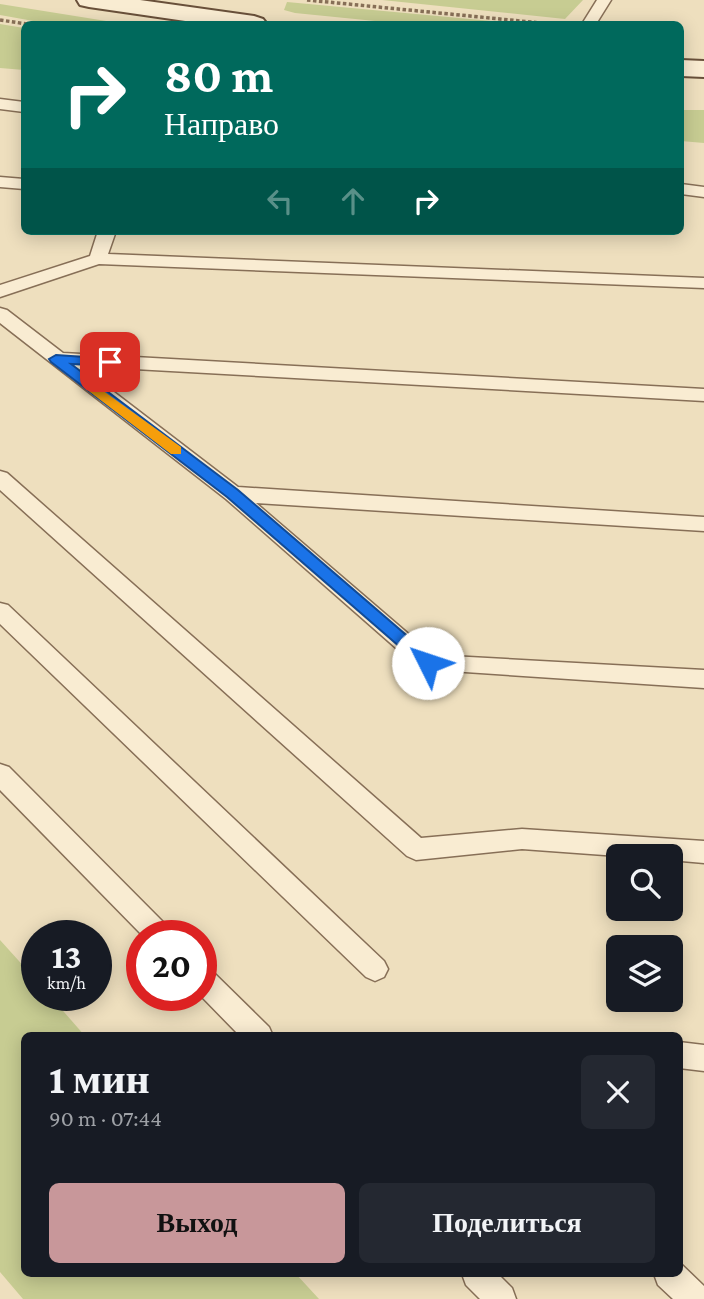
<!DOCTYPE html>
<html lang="ru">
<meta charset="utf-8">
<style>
:root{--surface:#171b24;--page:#242831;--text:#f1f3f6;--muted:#9ea1a6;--accent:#c8979a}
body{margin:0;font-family:"Crimson Pro",serif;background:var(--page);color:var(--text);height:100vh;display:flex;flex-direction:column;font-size:26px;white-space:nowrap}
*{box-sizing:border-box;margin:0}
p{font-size:23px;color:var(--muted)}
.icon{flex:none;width:38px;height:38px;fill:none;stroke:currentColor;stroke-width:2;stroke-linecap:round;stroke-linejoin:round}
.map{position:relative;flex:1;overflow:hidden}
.panel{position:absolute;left:21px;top:1032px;width:662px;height:245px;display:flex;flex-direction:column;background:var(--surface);border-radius:10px;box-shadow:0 4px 18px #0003}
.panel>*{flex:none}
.hud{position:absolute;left:21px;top:21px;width:663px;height:214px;border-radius:10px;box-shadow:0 4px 18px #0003;background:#00695c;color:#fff;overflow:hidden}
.buttons{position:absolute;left:606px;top:844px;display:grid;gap:14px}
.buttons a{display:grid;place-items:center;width:77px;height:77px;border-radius:10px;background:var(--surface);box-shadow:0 4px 18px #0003;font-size:35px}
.speed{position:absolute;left:21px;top:920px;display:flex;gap:14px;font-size:35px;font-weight:700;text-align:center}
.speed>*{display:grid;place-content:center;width:91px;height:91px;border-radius:50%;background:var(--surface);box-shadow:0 4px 18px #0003;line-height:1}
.speed small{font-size:18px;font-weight:400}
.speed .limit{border:10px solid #d22;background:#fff;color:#111}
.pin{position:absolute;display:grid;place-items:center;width:60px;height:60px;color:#fff;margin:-30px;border-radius:14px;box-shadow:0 4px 10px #0006}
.me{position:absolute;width:77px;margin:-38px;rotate:311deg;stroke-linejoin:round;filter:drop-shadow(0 0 5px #0008)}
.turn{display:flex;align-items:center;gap:24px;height:147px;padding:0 28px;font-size:32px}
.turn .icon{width:91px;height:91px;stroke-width:2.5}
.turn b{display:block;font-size:49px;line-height:60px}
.lanes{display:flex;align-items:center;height:66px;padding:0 28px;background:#0003;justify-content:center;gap:35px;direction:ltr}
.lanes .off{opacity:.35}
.round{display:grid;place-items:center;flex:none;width:74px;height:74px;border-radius:10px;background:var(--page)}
.head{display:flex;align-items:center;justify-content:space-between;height:119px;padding:0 28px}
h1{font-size:42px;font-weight:700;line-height:52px}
.action{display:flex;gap:14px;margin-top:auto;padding:14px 28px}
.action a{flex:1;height:80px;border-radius:10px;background:var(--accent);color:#111;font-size:28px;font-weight:700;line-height:80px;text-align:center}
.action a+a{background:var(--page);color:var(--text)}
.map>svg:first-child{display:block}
.green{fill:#c7cc92}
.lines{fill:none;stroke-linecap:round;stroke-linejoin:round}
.lane-casing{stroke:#876f57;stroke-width:3}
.secondary-casing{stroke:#69503a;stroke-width:4}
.path{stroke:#876f57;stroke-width:3.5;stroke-dasharray:3.5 2.5;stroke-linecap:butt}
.lane{fill:#f9ecd2;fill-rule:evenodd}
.secondary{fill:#f9ecd2;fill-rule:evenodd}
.route{fill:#1a73e8;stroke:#114b97;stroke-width:2}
.slow{fill:#f59e0b}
</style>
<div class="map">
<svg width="704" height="1299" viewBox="0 0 704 1299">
<rect width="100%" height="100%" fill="#eedfbe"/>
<!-- green -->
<path class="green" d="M 382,0 L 583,0 L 565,19 Z
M 287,2 L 523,24 L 405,24 L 295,13 L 284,10 Z
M 0,4 L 125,24 L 50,24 L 0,15 Z
M 0,24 L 24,28 L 24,70 L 0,68 Z
M 681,110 L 704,110 L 704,143 L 681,141 Z
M 0,940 L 37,981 L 37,996 L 50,996 L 85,1036 L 24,1036 L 24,1274 L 296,1274 L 319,1299 L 23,1299 L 0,1272 Z"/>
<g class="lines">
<!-- lane casing -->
<g class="lane-casing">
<path id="lane" d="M 597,0 L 611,0 L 596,24 L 582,24 Z
M 0,99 L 24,102 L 24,112 L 0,109 Z
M 0,177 L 24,179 L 24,189 L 0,187 Z
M 681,184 L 704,187 L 704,197 L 681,194 Z
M 98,231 L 116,231 L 108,254 L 704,278 L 704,288 L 99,264 L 0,297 L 0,285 L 90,256 Z
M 0,308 L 7,310 L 63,353 L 704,389 L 704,401 L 80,366 L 238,487 L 704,517 L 704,531 L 256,503 L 433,655 L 704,670 L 704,688 L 420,669 L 226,499 L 0,323 Z
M 0,471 L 7,473 L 421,838 L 522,829 L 704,841 L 704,863 L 670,860 L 670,856 L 618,856 L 522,849 L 416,860 L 407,856 L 0,490 Z
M 0,603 L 8,605 L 384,961 L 388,969 L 384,977 L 375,981 L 366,977 L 0,624 Z
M 0,764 L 9,767 L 169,928 L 173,936 L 143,936 L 0,790 Z
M 201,966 L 211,970 L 269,1027 L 273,1036 L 240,1036 L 201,996 Z
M 679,1042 L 704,1045 L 704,1071 L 679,1068 Z
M 680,1263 L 704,1286 L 704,1299 L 673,1299 L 658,1285 L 654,1274 L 679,1274 Z
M 462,1274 L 498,1274 L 512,1288 L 516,1299 L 480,1299 L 466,1285 Z"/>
</g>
<!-- secondary casing -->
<g class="secondary-casing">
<path id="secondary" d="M 77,0 L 140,0 L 254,16 L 263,19 L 267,24 L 206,24 L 89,7 L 80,5 Z
M 681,60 L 704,61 L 704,77 L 681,76 Z"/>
</g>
<!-- path -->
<path class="path" d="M 307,0 L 551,24
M 0,20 L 27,24"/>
<!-- lane -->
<use href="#lane" class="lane"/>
<!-- secondary -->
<use href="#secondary" class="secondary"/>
</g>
<!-- route -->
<path class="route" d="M 56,355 L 114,359 L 114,365 L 110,366 L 71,364 L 238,490 L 434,659 L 436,663 L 434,667 L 423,667 L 227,497 L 51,362 L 49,359 Z"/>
<!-- slow -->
<path class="slow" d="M 91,382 L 181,447 L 181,454 L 171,454 L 86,389 L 86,383 Z"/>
</svg>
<div class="buttons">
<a><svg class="icon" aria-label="search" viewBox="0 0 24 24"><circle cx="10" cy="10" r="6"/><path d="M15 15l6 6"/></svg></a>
<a><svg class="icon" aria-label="layers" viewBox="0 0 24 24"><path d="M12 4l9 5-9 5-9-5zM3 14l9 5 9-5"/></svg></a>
</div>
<div class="speed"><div>13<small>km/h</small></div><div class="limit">20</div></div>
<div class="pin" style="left:110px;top:362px;background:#d93025"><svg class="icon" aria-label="arrive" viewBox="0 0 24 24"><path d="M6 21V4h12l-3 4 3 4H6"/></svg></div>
<svg class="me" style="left:428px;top:663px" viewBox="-20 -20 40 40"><circle r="19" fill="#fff"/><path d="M0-13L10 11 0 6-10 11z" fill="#1a73e8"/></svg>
<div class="hud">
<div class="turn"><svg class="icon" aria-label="right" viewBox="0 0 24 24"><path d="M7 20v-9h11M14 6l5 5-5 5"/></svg><div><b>80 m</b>Направо</div></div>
<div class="lanes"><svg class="icon off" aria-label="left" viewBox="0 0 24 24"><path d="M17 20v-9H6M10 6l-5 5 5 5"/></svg><svg class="icon off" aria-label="ahead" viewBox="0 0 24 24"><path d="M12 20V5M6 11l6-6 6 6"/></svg><svg class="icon" aria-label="right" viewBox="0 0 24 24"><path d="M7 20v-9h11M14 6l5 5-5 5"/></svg></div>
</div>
<section class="panel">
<div class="head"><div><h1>1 мин</h1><p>90 m · 07:44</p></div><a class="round"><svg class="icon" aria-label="close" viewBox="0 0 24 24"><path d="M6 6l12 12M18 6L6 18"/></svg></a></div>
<div class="action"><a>Выход</a><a>Поделиться</a></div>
</section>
</div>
